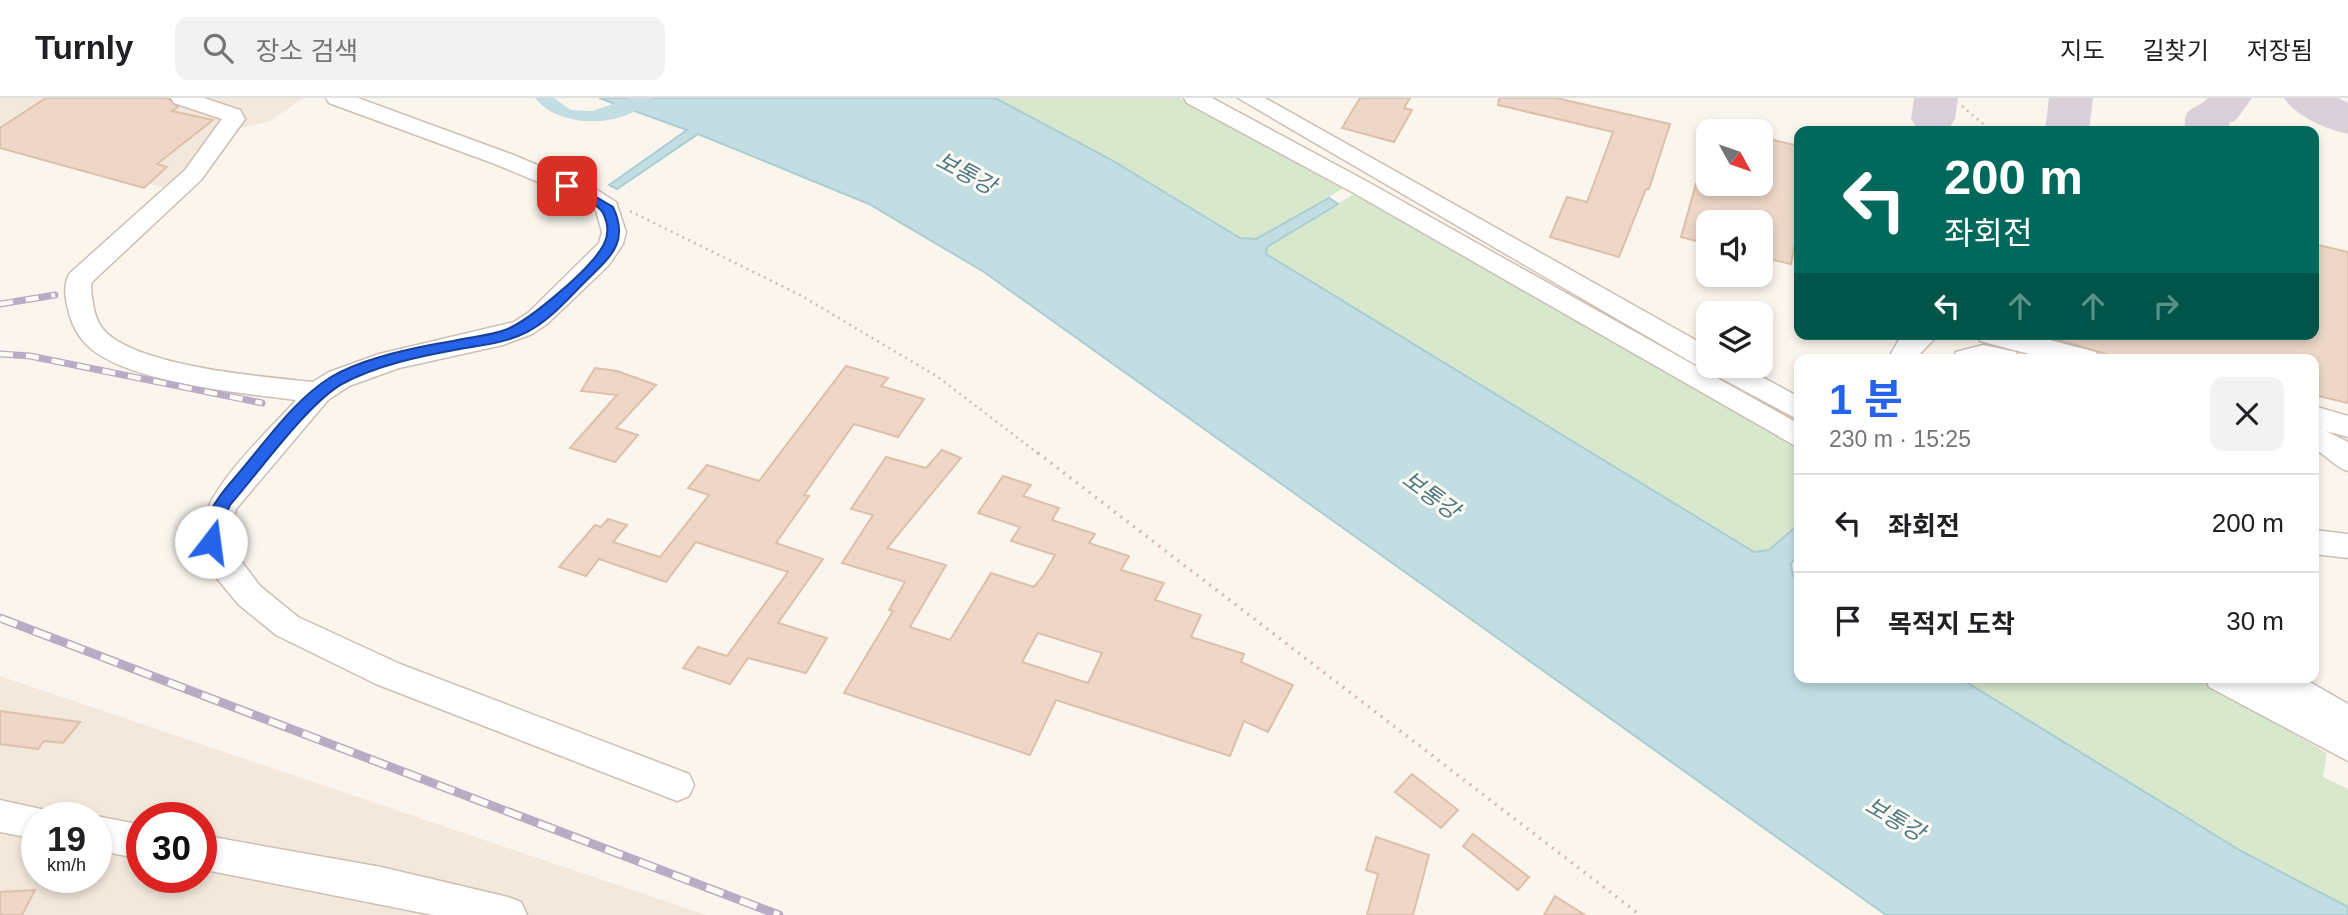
<!DOCTYPE html>
<html lang="ko">
<meta charset="utf-8">
<style>
:root{--surface:#fff;--page:#f2f2f2;--text:#202124;--muted:#757577;--line:#e0e0e0;--accent:#2563eb}
body{margin:0;font-family:Helvetica,"Noto Sans KR",sans-serif;background:var(--page);color:var(--text);height:100vh;display:flex;flex-direction:column;font-size:26px;white-space:nowrap}
*{box-sizing:border-box;margin:0}
p{font-size:23px;color:var(--muted)}
.icon{flex:none;width:38px;height:38px;fill:none;stroke:currentColor;stroke-width:2;stroke-linecap:round;stroke-linejoin:round}
.map{position:relative;flex:1;overflow:hidden}
.details{position:absolute;left:1794px;top:256px;width:525px;height:329px;display:flex;flex-direction:column;background:var(--surface);border-radius:14px;box-shadow:0 4px 10px #0003}
.details>*{flex:none}
.top-card{position:absolute;left:1794px;top:28px;width:525px;height:214px;border-radius:14px;box-shadow:0 4px 10px #0003;background:#00695c;color:#fff;overflow:hidden}
.needle{width:46px;rotate:130deg}
.fabs{position:absolute;left:1696px;top:21px;display:grid;gap:14px}
.fabs a{display:grid;place-items:center;width:77px;height:77px;border-radius:14px;background:var(--surface);box-shadow:0 4px 10px #0003;font-size:35px}
.speed{position:absolute;left:21px;top:704px;display:flex;gap:14px;font-size:35px;font-weight:700;text-align:center}
.speed>*{display:grid;place-content:center;width:91px;height:91px;border-radius:50%;background:var(--surface);box-shadow:0 4px 10px #0003;line-height:1}
.speed small{font-size:18px;font-weight:400}
.speed .limit{border:10px solid #d22;background:#fff;color:#111}
.pin{position:absolute;display:grid;place-items:center;width:60px;height:60px;color:#fff;margin:-30px;border-radius:14px;box-shadow:0 4px 10px #0006}
.me{position:absolute;width:77px;margin:-38px;rotate:15deg;stroke-linejoin:round;filter:drop-shadow(0 0 5px #0008)}
.turn{display:flex;align-items:center;gap:24px;height:147px;padding:0 35px;font-size:32px}
.turn .icon{width:91px;height:91px;stroke-width:2.5}
.turn b{display:block;font-size:49px;line-height:60px}
.lanes{display:flex;align-items:center;height:66px;padding:0 35px;background:#0003;justify-content:center;gap:35px;direction:ltr}
.lanes .off{opacity:.35}
.round{display:grid;place-items:center;flex:none;width:74px;height:74px;border-radius:14px;background:var(--page)}
.summary{display:flex;align-items:center;justify-content:space-between;height:119px;padding:0 35px}
h1{font-size:42px;font-weight:700;line-height:52px;color:var(--accent)}
ul{padding:0;list-style:none}
li{display:flex;align-items:center;gap:21px;height:98px;padding:0 35px;border-top:2px solid var(--line)}
li div{flex:1}
li b{display:block;font-size:26px}
li em{font-style:normal}
header{display:flex;align-items:center;gap:42px;box-sizing:border-box;height:98px;padding:0 35px;background:var(--surface);border-bottom:2px solid var(--line)}
header strong{font-size:33px}
nav{display:flex;gap:38px;margin-inline-start:auto;font-size:24px}
.search{width:490px;height:63px;background:var(--page);display:flex;align-items:center;gap:18px;box-sizing:border-box;padding:0 24px;border-radius:14px;color:var(--muted);font-size:26px}
.map>svg:first-child{display:block}
.residential{fill:#f2e8dc;fill-rule:evenodd}
.green{fill:#d7e8cc}
.water{fill:#c3dee3;stroke:#aacdd4;stroke-width:2}
.lines{fill:none;stroke-linecap:round;stroke-linejoin:round}
.canal{fill:#c3dee3;fill-rule:evenodd}
.taxiway{fill:#dad0d9;fill-rule:evenodd}
.building{fill:#eed7c8;stroke:#debfaa;stroke-width:2;fill-rule:evenodd}
.minor-casing{stroke:#cdbfb4;stroke-width:3}
.path-far1{stroke:#d3bbaa;stroke-width:2.5;stroke-dasharray:2 4.5;stroke-linecap:butt}
.path{stroke:#d3bbaa;stroke-width:3.5;stroke-dasharray:2 6;stroke-linecap:butt}
.minor{fill:#fff;fill-rule:evenodd}
.rail-far1-casing{stroke:#baabc5;stroke-width:7}
.rail-casing{stroke:#baabc5;stroke-width:9}
.rail-far1{stroke:#fefaf4;stroke-width:4.5;stroke-dasharray:13;stroke-linecap:butt}
.rail{stroke:#fefaf4;stroke-width:6;stroke-dasharray:18;stroke-linecap:butt}
.route{fill:#2563eb;stroke:#184099;stroke-width:2}
.labels{text-anchor:middle;dominant-baseline:central;stroke-width:6;stroke-linejoin:round;paint-order:stroke}
.water-label{font-size:23px;font-style:italic;fill:#4d7a85;stroke:#fefaf4}
</style>
<header>
<strong>Turnly</strong>
<div class="search"><svg class="icon" aria-label="search" viewBox="0 0 24 24"><circle cx="10" cy="10" r="6"/><path d="M15 15l6 6"/></svg>장소 검색</div>
<nav><a>지도</a><a>길찾기</a><a>저장됨</a></nav>
</header>
<div class="map">
<svg width="2348" height="817" viewBox="0 0 2348 817">
<rect width="100%" height="100%" fill="#fbf6ed"/>
<!-- residential -->
<path class="residential" d="M 0,0 L 303,0 L 270,23 L 218,36 L 170,91 L 0,49 Z
M 0,578 L 706,817 L 0,817 ZM 37,719 L 96,719 L 96,779 L 37,779 ZM 142,719 L 201,719 L 201,779 L 142,779 Z"/>
<!-- green -->
<path class="green" d="M 995,0 L 1179,0 L 1344,90 L 1256,142 L 1240,140 L 1110,61 Z
M 1354,96 L 1799,351 L 1799,426 L 1769,452 L 1754,455 L 1266,156 L 1266,149 Z
M 1958,579 L 2195,579 L 2327,655 L 2323,679 L 2348,691 L 2348,809 L 2241,753 Z"/>
<!-- water -->
<path class="water" d="M 599,0 L 995,0 L 1110,61 L 1240,140 L 1256,141 L 1329,100 L 1338,106 L 1267,149 L 1266,156 L 1754,454 L 1769,452 L 1799,426 L 1799,455 L 1791,466 L 1793,478 L 1799,482 L 1799,579 L 1958,579 L 2241,753 L 2348,809 L 2348,817 L 1886,817 L 984,174 L 869,106 L 698,36 L 617,91 L 609,87 L 687,32 Z"/>
<g class="lines">
<!-- canal -->
<path class="canal" d="M 535,0 L 554,0 L 571,12 L 592,13 L 630,0 L 652,0 C 626,30 560,32 535,0 Z"/>
<!-- taxiway -->
<path class="taxiway" d="M 1914,0 L 1958,0 L 1955,21 L 1949,30 L 1929,33 L 1917,30 L 1911,21 Z
M 2049,0 L 2093,0 L 2089,33 L 2045,33 Z
M 2208,0 L 2252,0 L 2236,22 L 2229,25 L 2229,33 L 2185,33 C 2183,6 2194,14 2208,0 Z
M 2284,0 L 2338,0 L 2348,5 L 2348,36 C 2326,31 2297,19 2284,0 Z"/>
</g>
<!-- building -->
<path class="building" d="M 46,0 L 168,0 L 178,9 L 172,13 L 213,22 L 157,66 L 167,69 L 144,90 L 0,50 L 0,30 Z
M 1360,0 L 1410,0 L 1404,10 L 1412,12 L 1394,44 L 1342,30 Z
M 1499,0 L 1556,0 L 1670,26 L 1649,91 L 1646,91 L 1619,159 L 1550,139 L 1567,99 L 1587,104 L 1613,34 L 1498,7 Z
M 1760,39 L 1799,48 L 1799,124 L 1791,166 L 1760,159 L 1760,124 L 1708,124 L 1708,146 L 1681,139 L 1696,86 L 1760,86 Z
M 2314,146 L 2348,154 L 2348,305 L 2314,297 L 2314,261 L 2122,261 L 2049,239 L 2049,236 L 2314,236 Z
M 846,268 L 888,280 L 881,288 L 924,301 L 898,339 L 854,326 L 804,397 L 809,398 L 776,445 L 823,461 L 778,525 L 827,540 L 806,575 L 748,560 L 730,586 L 683,570 L 698,549 L 727,558 L 788,474 L 696,444 L 666,484 L 599,461 L 586,478 L 559,469 L 595,427 L 601,429 L 608,421 L 627,427 L 613,444 L 660,459 L 709,397 L 688,390 L 707,367 L 759,383 Z
M 595,270 L 617,273 L 656,287 L 616,330 L 638,337 L 615,364 L 570,350 L 617,297 L 581,293 Z
M 942,352 L 961,360 L 887,450 L 946,467 L 910,529 L 950,542 L 991,475 L 1034,489 L 1043,478 L 1055,457 L 1011,443 L 1020,429 L 978,415 L 1003,378 L 1031,387 L 1023,398 L 1059,410 L 1052,422 L 1095,436 L 1089,445 L 1129,458 L 1121,472 L 1164,485 L 1155,502 L 1201,517 L 1191,539 L 1244,556 L 1241,564 L 1293,587 L 1268,634 L 1244,623 L 1230,658 L 1056,602 L 1030,657 L 844,595 L 893,513 L 889,512 L 905,484 L 842,465 L 873,417 L 851,411 L 886,359 L 926,370 ZM 1038,535 L 1102,555 L 1088,585 L 1022,564 Z
M 0,613 L 80,624 L 63,645 L 44,643 L 38,651 L 0,646 Z
M 1412,676 L 1458,712 L 1441,730 L 1395,694 Z
M 1473,736 L 1529,779 L 1518,792 L 1463,748 Z
M 1376,739 L 1429,757 L 1413,817 L 1367,817 L 1378,776 L 1366,772 Z
M 35,792 L 22,817 L 0,817 L 0,794 Z
M 1555,798 L 1585,817 L 1544,817 Z"/>
<g class="lines">
<!-- minor casing -->
<g class="minor-casing">
<path id="minor" d="M 171,0 L 204,0 L 240,12 L 245,21 L 201,82 L 92,184 L 91,189 C 92,203 94,219 102,230 C 133,269 265,279 313,284 L 329,274 L 379,256 L 514,224 L 529,214 L 599,145 L 602,134 L 596,113 L 581,102 L 495,66 L 329,5 L 326,0 L 358,0 L 511,56 L 597,92 L 616,104 L 626,134 L 623,146 L 608,168 L 547,226 L 532,236 L 503,247 L 399,270 L 349,288 L 328,302 L 236,411 L 226,443 L 260,488 L 298,519 L 400,566 L 689,676 L 694,687 L 689,698 L 677,703 L 376,586 L 276,537 L 238,506 L 215,478 L 196,444 C 207,387 258,345 296,302 C 242,295 129,285 89,249 C 78,239 71,225 68,211 C 65,200 63,185 70,175 L 185,72 L 222,21 L 174,5 Z
M 1184,0 L 1212,0 L 1368,84 L 1799,326 L 1799,350 L 1352,94 L 1187,5 Z
M 1238,0 L 1265,0 L 1708,249 L 1708,268 L 1742,268 L 1799,299 L 1799,322 L 1711,275 L 1709,270 L 1698,268 Z
M 1906,236 L 1939,236 L 1915,261 L 1888,261 L 1900,240 Z
M 1976,236 L 2026,236 L 2096,254 L 2099,261 L 2048,261 L 1980,243 Z
M 1983,247 L 2016,254 L 2019,261 L 1953,261 L 1956,254 Z
M 2314,308 L 2348,318 L 2348,339 L 2326,333 L 2348,344 L 2348,373 C 2334,369 2327,357 2314,351 Z
M 2314,432 L 2348,436 L 2348,460 L 2314,456 Z
M 2205,579 L 2301,579 L 2348,606 L 2348,663 L 2209,589 Z
M 0,702 L 50,713 L 52,719 L 37,719 L 37,741 L 0,734 Z
M 96,718 L 142,727 L 142,761 L 96,752 Z
M 201,737 L 381,769 L 508,799 L 521,804 L 527,817 L 433,817 L 201,771 Z"/>
</g>
<!-- path-far1 -->
<path class="path-far1" d="M 1962,8 L 1991,33
M 630,113 L 800,197 L 938,279 L 1040,357"/>
<!-- path -->
<path class="path" d="M 1038,355 L 1640,817"/>
<!-- minor -->
<use href="#minor" class="minor"/>
<!-- rail-far1 casing -->
<g class="rail-far1-casing">
<path id="rail-far1" d="M 0,206 L 55,197
M 0,256 L 30,258 L 262,305"/>
</g>
<!-- rail casing -->
<g class="rail-casing">
<path id="rail" d="M 0,520 L 779,817"/>
</g>
<!-- rail-far1 -->
<use href="#rail-far1" class="rail-far1"/>
<!-- rail -->
<use href="#rail" class="rail"/>
</g>
<!-- route -->
<path class="route" d="M 563,85 L 572,85 L 613,109 C 628,141 614,156 591,178 C 571,197 551,222 527,234 C 506,245 482,247 460,251 C 421,258 377,267 342,286 C 307,306 259,374 230,407 L 223,423 L 217,449 L 206,449 C 195,428 219,398 232,383 C 262,349 292,303 331,279 C 363,260 416,249 453,243 C 469,239 489,238 505,232 C 529,223 592,170 604,146 C 609,136 608,125 603,115 C 597,104 574,97 563,91 Z"/>
<g class="labels">
<!-- water labels -->
<g class="water-label">
<text transform="translate(966 75) rotate(28)">보통강</text>
<text transform="translate(1431 397) rotate(36)">보통강</text>
<text transform="translate(1895 721) rotate(30)">보통강</text>
</g>
</g>
</svg>
<div class="fabs">
<a><svg class="needle" viewBox="-14 -14 28 28"><path d="M0-13l5 13h-10z" fill="#e53935"/><path d="M0 13l5-13h-10z" fill="#757577"/></svg></a>
<a><svg class="icon" aria-label="sound" viewBox="0 0 24 24"><path d="M4 9h4l5-4v14l-5-4H4zM17 9q2 3 0 6"/></svg></a>
<a><svg class="icon" aria-label="layers" viewBox="0 0 24 24"><path d="M12 4l9 5-9 5-9-5zM3 14l9 5 9-5"/></svg></a>
</div>
<div class="speed"><div>19<small>km/h</small></div><div class="limit">30</div></div>
<div class="pin" style="left:567px;top:88px;background:#d93025"><svg class="icon" aria-label="arrive" viewBox="0 0 24 24"><path d="M6 21V4h12l-3 4 3 4H6"/></svg></div>
<svg class="me" style="left:211px;top:444px" viewBox="-20 -20 40 40"><circle r="19" fill="#fff"/><path d="M0-13L10 11 0 6-10 11z" fill="#2563eb"/></svg>
<div class="top-card">
<div class="turn"><svg class="icon" aria-label="left" viewBox="0 0 24 24"><path d="M17 20v-9H6M10 6l-5 5 5 5"/></svg><div><b>200 m</b>좌회전</div></div>
<div class="lanes"><svg class="icon" aria-label="left" viewBox="0 0 24 24"><path d="M17 20v-9H6M10 6l-5 5 5 5"/></svg><svg class="icon off" aria-label="ahead" viewBox="0 0 24 24"><path d="M12 20V5M6 11l6-6 6 6"/></svg><svg class="icon off" aria-label="ahead" viewBox="0 0 24 24"><path d="M12 20V5M6 11l6-6 6 6"/></svg><svg class="icon off" aria-label="right" viewBox="0 0 24 24"><path d="M7 20v-9h11M14 6l5 5-5 5"/></svg></div>
</div>
<section class="details">
<div class="summary"><div><h1>1 분</h1><p>230 m · 15:25</p></div><a class="round"><svg class="icon" aria-label="close" viewBox="0 0 24 24"><path d="M6 6l12 12M18 6L6 18"/></svg></a></div>
<ul>
<li><svg class="icon" aria-label="left" viewBox="0 0 24 24"><path d="M17 20v-9H6M10 6l-5 5 5 5"/></svg><div><b>좌회전</b></div><em>200 m</em></li>
<li><svg class="icon" aria-label="arrive" viewBox="0 0 24 24"><path d="M6 21V4h12l-3 4 3 4H6"/></svg><div><b>목적지 도착</b></div><em>30 m</em></li>
</ul>
</section>
</div>
